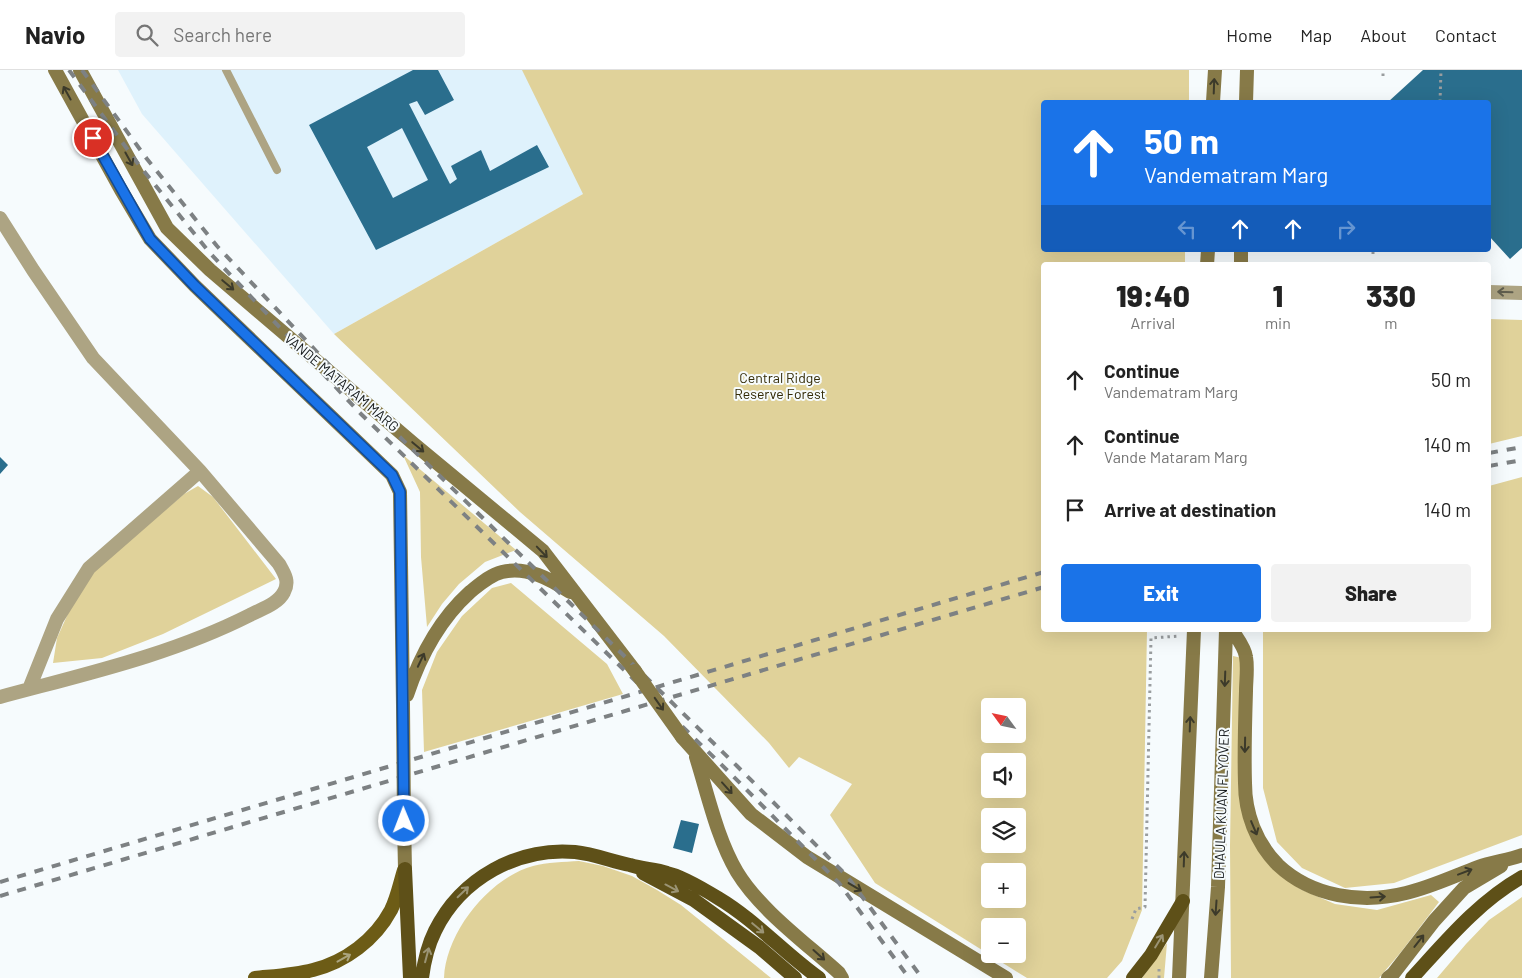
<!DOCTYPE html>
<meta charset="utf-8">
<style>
:root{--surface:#fff;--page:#f2f2f2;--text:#222;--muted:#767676;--line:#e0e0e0;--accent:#1a73e8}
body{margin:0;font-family:Barlow,sans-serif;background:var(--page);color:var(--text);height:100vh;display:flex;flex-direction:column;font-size:19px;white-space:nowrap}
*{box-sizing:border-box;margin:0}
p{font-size:16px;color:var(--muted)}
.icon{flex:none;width:28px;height:28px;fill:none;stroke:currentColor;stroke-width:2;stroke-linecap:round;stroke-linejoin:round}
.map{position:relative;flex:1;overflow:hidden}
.drawer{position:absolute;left:1041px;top:192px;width:450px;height:370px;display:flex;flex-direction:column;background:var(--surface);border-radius:5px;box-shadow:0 5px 20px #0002}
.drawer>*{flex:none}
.guide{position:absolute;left:1041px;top:30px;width:450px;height:152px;border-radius:5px;box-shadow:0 5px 20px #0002;background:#1a73e8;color:#fff;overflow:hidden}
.needle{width:32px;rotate:303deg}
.controls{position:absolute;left:981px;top:628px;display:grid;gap:10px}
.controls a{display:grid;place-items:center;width:45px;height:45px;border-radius:5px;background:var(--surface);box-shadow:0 5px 20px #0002;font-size:25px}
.pin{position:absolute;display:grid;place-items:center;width:42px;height:42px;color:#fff;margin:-21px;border:2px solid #fff;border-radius:50%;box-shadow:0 1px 5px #0007}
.me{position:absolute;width:55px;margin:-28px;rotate:359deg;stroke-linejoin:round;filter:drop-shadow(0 0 4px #0008)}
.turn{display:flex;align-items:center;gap:18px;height:105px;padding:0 20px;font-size:22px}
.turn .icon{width:65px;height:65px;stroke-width:2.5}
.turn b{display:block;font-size:35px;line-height:42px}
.lanes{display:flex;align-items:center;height:48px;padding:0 20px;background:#0003;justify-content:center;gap:25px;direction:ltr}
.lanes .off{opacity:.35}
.eta{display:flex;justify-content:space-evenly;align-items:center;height:85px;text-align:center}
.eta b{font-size:30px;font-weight:800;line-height:35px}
.action{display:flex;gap:10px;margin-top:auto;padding:10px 20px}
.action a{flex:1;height:58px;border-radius:5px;background:var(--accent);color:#fff;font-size:20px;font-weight:800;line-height:58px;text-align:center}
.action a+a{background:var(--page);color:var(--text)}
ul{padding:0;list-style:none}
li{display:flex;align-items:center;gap:15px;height:65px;padding:0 20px}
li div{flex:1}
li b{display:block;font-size:19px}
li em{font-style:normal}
header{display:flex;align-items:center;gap:30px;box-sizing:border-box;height:70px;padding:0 25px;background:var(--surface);border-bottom:1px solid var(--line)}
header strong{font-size:24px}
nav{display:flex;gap:28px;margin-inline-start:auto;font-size:18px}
.search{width:350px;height:45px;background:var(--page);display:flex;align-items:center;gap:12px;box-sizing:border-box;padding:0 18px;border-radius:5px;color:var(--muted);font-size:19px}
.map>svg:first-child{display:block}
.built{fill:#dff2fc}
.green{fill:#e0d29a;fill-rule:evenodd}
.building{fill:#2a6e8d;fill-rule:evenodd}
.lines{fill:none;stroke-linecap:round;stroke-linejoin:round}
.path{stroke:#999d9f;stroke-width:3;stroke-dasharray:2.5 4;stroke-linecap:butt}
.service{stroke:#ada483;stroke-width:8}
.minor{stroke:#ada483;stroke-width:14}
.secondary{stroke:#877a48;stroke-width:14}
.primary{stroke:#6d5c16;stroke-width:14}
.trunk{stroke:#5e5018;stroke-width:14}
.rail{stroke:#7d8183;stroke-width:4;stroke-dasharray:9 9;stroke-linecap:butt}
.secondary-bridge{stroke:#877a48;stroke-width:14}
.trunk-bridge{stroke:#5e5018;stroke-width:14}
.oneway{stroke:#3c3a2a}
.oneway2{stroke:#605e4e}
.oneway3{stroke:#9b9474}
.oneway4{stroke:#aba47e}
.route-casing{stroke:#114b97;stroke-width:12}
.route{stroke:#1a73e8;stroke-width:9}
.labels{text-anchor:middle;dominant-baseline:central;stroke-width:4;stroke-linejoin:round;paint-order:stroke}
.park-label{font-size:14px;fill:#332a05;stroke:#f6fbfd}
.street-label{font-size:14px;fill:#14181a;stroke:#f6fbfd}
</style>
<header>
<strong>Navio</strong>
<div class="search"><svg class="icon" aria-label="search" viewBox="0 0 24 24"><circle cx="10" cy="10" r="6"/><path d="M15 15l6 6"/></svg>Search here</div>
<nav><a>Home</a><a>Map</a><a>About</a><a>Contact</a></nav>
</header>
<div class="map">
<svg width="1522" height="908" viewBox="0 0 1522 908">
<rect width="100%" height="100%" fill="#f6fbfd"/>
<!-- built -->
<path class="built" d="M 118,0 L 733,0 L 750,30 L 334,264 L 142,44 Z"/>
<!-- green -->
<path class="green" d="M 522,0 L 1189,0 L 1189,32 L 1044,32 L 1044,180 L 1185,180 L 1185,195 L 1044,195 L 1044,560 L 1147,560 L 1142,840 L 1122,891 L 1107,908 L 1027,908 L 875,813 L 830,745 L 852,714 L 799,687 L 789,698 L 769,673 L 664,566 L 520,442 L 334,264 L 583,124 ZM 990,636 L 1018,636 L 1018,664 L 990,664 ZM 990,691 L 1018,691 L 1018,719 L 990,719 ZM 990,746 L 1018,746 L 1018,774 L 990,774 ZM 990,801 L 1018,801 L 1018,829 L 990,829 ZM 990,856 L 1018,856 L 1018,884 L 990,884 Z
M 1489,249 L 1522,250 L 1522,366 L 1489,374 Z
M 403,385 L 516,480 L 485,492 L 459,514 L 442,534 L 427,557 L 421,487 L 420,422 Z
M 1522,407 L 1522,765 L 1394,813 L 1345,818 L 1302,798 L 1277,772 L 1263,718 L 1263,560 L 1489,560 L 1489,416 Z
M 198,416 L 213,427 L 276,509 L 163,564 L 102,588 L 53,593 L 57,568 L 71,537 L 91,503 L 184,424 Z
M 511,513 L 607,594 L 623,624 L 424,682 L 422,620 L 437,582 L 462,546 L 492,518 Z
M 1233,586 L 1242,588 L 1240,723 L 1281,805 L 1300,819 L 1335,834 L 1377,840 L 1431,825 L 1439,832 L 1401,882 L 1379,908 L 1231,908 L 1230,776 Z
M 579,791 L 603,796 L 632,806 L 657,820 L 681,835 L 771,908 L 444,908 C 446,862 489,808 533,796 C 547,792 564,792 579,791 Z
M 1522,827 L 1522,908 L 1437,908 L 1466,874 L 1489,850 Z
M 1167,873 L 1164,908 L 1142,908 Z"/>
<!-- building -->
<path class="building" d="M 413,0 L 438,0 L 454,30 L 425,45 L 417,31 L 409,34 L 450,114 L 457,109 L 451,96 L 481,80 L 490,101 L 537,75 L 549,97 L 376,180 L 309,55 ZM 402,58 L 428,110 L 393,128 L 367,77 Z
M 1423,0 L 1522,0 L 1522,178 L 1510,189 L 1489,166 L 1489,32 L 1388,32 Z
M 0,387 L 8,395 L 0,404 Z
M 681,750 L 699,754 L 692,783 L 673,778 Z"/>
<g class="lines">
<!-- path -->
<path class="path" d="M 1383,6 L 1383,0
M 1440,32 L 1441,0
M 1373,184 L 1373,180
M 1132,849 L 1136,839 L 1145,837 L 1151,568 L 1180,566
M 1159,908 L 1159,899"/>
<!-- service -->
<path class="service" d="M 226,0 L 277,100"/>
<!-- minor -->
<path class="minor" d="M 0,148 L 33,200 L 93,288 L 200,401 L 279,494 C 284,503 290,511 284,522 C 278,534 261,539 250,545 C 171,585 85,604 0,627
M 1489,222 L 1522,223
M 29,619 L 57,549 L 89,498 L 200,401"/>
<!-- secondary -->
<path class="secondary" d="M 55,0 L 121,120 L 150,169 L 195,216 L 392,405 L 400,422 L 403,635
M 80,0 L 167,158 L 210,200 L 414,374 L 543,481 L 635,601
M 1213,32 L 1215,0
M 1246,32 L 1247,0
M 1207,195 L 1208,180
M 1241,195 L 1241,180
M 1232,560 C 1237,568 1245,578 1246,587 C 1248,598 1246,611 1246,621 C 1245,652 1244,682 1245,713 C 1245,743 1256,773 1278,795 C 1312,827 1362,834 1406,823 C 1431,817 1454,806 1478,797 C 1492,792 1508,790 1522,785
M 407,625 C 420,586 439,550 470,522 C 480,514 490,505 502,502 C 527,496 550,509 570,522
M 682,667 L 751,744 L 807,787 L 1006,908
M 696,687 C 708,725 717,768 737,802 C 760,840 806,873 839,903 L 842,908
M 404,751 L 405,799
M 1179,908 L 1194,560
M 1211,908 L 1218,817 L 1226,560
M 1388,908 L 1393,904 L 1434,851 L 1464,818 L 1501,796"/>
<!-- primary -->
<path class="primary" d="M 255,908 C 274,906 294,905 313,900 C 345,892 375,870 391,840 C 397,828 400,813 404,800"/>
<!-- trunk -->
<path class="trunk" d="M 405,799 L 410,908
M 643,803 L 694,830 L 759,877 L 795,908
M 422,908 C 424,892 428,875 435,861 C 461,808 518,777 575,782 C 594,784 611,791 630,795 C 642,799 655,799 667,803 C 682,806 705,820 718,828 C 755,850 784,883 819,908
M 1412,908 C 1446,871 1478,832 1522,807"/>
<!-- rail -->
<path class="rail" d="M 69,0 L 139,95 L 209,182 L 360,343 L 730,703 L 839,813 L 909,908
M 82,0 L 147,89 L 217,176 L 367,335 L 737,696 L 847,806 L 922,908
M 1489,383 L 1522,377
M 1489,396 L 1522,390
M 0,812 L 1044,502
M 0,826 L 1044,517"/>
<!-- secondary-bridge -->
<path class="secondary-bridge" d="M 635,601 L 682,667
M 403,635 L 404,751"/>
<!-- trunk-bridge -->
<path class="trunk-bridge" d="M 1133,908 L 1151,885 L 1183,831"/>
</g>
<!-- one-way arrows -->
<defs><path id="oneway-shaft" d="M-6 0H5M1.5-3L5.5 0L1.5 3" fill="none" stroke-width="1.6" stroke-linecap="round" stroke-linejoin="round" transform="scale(1.25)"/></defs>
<g class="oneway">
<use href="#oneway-shaft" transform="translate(1214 16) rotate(-88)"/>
<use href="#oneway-shaft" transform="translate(67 23) rotate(-119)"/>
<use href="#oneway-shaft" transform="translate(129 89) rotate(61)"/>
<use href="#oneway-shaft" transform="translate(228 215) rotate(40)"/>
<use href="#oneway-shaft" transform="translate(418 377) rotate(40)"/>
<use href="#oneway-shaft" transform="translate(542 482) rotate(46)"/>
<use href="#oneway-shaft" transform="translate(421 590) rotate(-65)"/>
<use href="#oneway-shaft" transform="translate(1225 609) rotate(92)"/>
<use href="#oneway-shaft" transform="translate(659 634) rotate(55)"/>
<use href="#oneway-shaft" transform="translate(1190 654) rotate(-88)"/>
<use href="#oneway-shaft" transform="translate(1245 675) rotate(91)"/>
<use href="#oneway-shaft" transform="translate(727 718) rotate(48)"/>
<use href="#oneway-shaft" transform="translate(1254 758) rotate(67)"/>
<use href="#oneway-shaft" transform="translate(1184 789) rotate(-88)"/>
<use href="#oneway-shaft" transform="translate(1465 802) rotate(-21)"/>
<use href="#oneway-shaft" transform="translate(855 817) rotate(31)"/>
<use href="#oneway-shaft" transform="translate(1378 827) rotate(-4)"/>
<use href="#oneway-shaft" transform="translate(1216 838) rotate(94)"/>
<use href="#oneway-shaft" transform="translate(1419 871) rotate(-52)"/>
<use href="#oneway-shaft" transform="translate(819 885) rotate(42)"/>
</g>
<use class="oneway2" href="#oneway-shaft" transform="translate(1505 222) rotate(-178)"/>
<g class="oneway3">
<use href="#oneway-shaft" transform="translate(672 818) rotate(28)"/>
<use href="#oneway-shaft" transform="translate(463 822) rotate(-44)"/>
<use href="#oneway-shaft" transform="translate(758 858) rotate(40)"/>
<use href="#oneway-shaft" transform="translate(1159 871) rotate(-59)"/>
<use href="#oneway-shaft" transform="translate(427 885) rotate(-75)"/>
</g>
<use class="oneway4" href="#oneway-shaft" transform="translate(344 888) rotate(-29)"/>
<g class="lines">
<!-- route casing -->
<g class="route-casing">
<path id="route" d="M 93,68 L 150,169 L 195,216 L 392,405 L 400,422 L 404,751"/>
</g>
<!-- route -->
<use href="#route" class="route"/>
</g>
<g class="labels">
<!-- park labels -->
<g class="park-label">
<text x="780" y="307">Central Ridge<tspan x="780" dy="16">Reserve Forest</tspan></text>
</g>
<!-- street labels -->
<g class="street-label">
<text transform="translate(342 312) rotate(40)">VANDE MATARAM MARG</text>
<text transform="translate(1221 734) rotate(-88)">DHAULA KUAN FLYOVER</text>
</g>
</g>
</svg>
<div class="controls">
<a><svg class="needle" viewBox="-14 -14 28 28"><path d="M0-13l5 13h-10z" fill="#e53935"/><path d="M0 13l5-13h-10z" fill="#767676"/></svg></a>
<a><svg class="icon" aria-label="sound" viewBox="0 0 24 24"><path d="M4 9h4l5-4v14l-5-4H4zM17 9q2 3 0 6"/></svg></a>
<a><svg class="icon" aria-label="layers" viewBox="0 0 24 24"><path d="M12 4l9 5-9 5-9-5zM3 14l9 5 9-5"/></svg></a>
<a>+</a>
<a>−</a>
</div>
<div class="pin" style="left:93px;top:68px;background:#d93025"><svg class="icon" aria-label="arrive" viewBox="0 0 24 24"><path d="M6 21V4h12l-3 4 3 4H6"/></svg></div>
<svg class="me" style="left:404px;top:751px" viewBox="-20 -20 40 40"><circle r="17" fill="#1a73e8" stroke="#fff" stroke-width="3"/><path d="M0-11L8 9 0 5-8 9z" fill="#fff"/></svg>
<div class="guide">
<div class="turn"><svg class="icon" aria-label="ahead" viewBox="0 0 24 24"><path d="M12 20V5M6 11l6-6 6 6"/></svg><div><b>50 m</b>Vandematram Marg</div></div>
<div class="lanes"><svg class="icon off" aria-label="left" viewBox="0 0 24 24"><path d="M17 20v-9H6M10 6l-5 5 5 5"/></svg><svg class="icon" aria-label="ahead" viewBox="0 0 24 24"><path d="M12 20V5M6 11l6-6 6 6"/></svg><svg class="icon" aria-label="ahead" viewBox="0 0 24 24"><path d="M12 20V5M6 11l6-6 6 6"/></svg><svg class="icon off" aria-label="right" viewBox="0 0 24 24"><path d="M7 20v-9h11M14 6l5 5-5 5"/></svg></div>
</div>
<section class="drawer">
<div class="eta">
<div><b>19:40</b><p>Arrival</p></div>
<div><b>1</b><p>min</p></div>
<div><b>330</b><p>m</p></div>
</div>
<ul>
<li><svg class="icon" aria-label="ahead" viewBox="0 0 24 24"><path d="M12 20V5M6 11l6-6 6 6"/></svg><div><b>Continue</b><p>Vandematram Marg</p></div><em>50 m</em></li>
<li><svg class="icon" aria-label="ahead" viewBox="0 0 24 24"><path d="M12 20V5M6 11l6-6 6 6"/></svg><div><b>Continue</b><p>Vande Mataram Marg</p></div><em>140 m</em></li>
<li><svg class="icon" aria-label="arrive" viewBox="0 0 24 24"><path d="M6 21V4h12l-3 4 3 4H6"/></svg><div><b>Arrive at destination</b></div><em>140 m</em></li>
</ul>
<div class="action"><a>Exit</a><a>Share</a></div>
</section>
</div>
